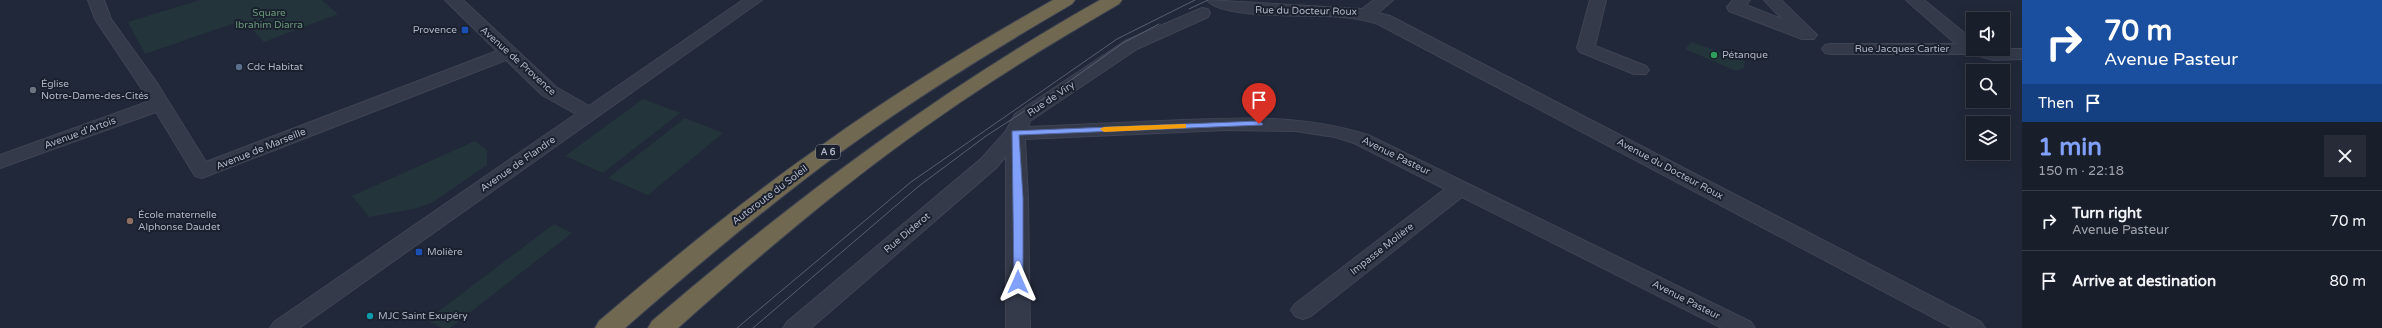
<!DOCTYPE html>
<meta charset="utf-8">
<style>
:root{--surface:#191e2b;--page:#262b37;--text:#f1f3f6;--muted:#9fa2a9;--line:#373c47;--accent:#80a0fa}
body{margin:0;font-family:"Varela Round",sans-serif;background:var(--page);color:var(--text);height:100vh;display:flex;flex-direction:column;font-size:15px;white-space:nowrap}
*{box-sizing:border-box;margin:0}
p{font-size:13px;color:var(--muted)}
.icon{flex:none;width:22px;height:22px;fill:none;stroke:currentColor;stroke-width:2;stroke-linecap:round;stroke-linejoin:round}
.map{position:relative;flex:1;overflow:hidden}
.sheet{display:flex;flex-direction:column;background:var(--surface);width:360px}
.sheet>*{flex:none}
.guide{background:#1a4fa0;color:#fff;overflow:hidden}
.buttons{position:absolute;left:1966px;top:12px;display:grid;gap:8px}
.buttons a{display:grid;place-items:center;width:44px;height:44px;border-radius:0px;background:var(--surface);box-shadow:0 4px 16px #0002,0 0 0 1px var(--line);font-size:20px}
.pin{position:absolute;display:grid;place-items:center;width:34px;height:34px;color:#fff;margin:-41px -17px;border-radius:50% 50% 50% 0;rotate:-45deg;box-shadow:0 0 4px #0007}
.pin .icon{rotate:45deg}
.me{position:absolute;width:44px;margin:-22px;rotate:0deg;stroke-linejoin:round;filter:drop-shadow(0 0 3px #0008)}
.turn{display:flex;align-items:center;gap:14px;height:84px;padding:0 16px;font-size:18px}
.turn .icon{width:52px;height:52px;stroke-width:2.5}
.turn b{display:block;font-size:28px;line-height:34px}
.then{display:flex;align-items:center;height:38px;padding:0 16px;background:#0003;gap:8px;font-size:15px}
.round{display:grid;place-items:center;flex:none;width:42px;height:42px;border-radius:0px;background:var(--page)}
.headline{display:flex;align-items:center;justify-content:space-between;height:68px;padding:0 16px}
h1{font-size:24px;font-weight:700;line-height:30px;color:var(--accent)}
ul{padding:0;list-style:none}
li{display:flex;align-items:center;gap:12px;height:60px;padding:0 16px;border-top:1px solid var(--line)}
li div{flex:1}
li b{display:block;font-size:15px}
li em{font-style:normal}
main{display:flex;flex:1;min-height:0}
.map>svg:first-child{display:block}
.green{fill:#23353a}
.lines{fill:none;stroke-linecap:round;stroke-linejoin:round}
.street-casing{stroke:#3e4453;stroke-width:2}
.highway-casing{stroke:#3c4251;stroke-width:2}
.street{fill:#343a4a;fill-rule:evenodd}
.highway{fill:#706851;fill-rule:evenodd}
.tram{stroke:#565e71;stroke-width:1}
.route{fill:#80a0fa;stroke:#5368a2}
.slow{fill:#f59e0b}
.transit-dot{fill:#1a4fb4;stroke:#1a202e;stroke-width:1.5}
.leisure-dot{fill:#2e9e5b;stroke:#1a202e;stroke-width:1.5}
.service-dot{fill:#5c6f8a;stroke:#1a202e;stroke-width:1.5}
.worship-dot{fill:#6b7280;stroke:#1a202e;stroke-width:1.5}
.education-dot{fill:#8d6e63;stroke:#1a202e;stroke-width:1.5}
.culture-dot{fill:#0f9aa8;stroke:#1a202e;stroke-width:1.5}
.labels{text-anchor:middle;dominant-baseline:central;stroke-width:4;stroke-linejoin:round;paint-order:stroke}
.shield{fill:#1a202e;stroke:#828898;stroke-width:1}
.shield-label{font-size:9px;font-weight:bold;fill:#afb5c6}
.street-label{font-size:10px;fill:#afb5c6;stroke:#1a202e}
.park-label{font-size:10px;fill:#669777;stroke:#1a202e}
.poi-label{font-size:10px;fill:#afb5c6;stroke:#1a202e;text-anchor:start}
</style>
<main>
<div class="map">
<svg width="2022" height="328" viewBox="0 0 2022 328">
<rect width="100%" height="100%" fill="#212839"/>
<!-- green -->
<path class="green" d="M 200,0 L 322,0 L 338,14 L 264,42 L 243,20 L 145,54 L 128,22 Z
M 1692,42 L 1745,61 L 1744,68 L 1736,71 L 1685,49 Z
M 643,99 L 680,113 L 603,173 L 565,156 Z
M 685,118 L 723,133 L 648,195 L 608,178 Z
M 475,141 L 487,150 L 487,165 L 433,202 L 418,208 L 369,217 L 352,196 Z
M 554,224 L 572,233 L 450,328 L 442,328 L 427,320 Z"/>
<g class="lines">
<!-- street casing -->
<g class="street-casing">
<path id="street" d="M 88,0 L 104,0 L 111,19 L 155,80 L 206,162 L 497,51 L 445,0 L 463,0 L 556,87 L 589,106 L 743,0 L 762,0 L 299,328 L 270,328 L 274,322 L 576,114 L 542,95 L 506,60 L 202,178 L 195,176 L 156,112 L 0,168 L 0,155 L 150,101 L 95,19 Z
M 1207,0 L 1362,9 L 1374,0 L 1393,0 L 1378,13 L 1390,16 L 1981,322 L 1985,328 L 1953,328 L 1378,24 C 1366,20 1354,18 1342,17 C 1316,14 1221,20 1207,0 Z
M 1590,0 L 1606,0 L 1595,46 L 1646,66 L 1649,70 L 1646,74 L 1634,74 L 1580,52 L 1577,48 Z
M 1733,0 L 1750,0 L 1746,5 L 1782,19 L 1764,0 L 1781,0 L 1817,35 L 1814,39 L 1802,39 L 1729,11 L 1727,7 Z
M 1906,0 L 1924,0 L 1973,40 L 1973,49 L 2022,49 L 2022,59 L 1993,60 L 1973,54 L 1831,54 L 1825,53 L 1822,49 L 1825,45 L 1831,44 L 1956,44 Z
M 1202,8 L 1208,9 L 1210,13 L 1208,17 L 1137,49 L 1030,121 L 1028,127 C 1072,125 1116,123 1161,121 C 1232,118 1299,113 1368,135 L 1751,322 L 1755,328 L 1722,328 L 1462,197 L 1311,316 L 1303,319 L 1295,316 L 1291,310 L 1295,304 L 1445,189 L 1354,143 L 1335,137 L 1295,131 L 1227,130 L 1025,139 L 1028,198 L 1030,328 L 1006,328 L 1006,156 L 996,168 L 811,328 L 783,328 L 787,322 L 982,158 L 1006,131 L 1015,114 L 1125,41 Z"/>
</g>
<!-- highway casing -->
<g class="highway-casing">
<path id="highway" d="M 1053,0 L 1075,0 L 1072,4 C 993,50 915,98 841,152 C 766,207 695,267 625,328 L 595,328 L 599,321 C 672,259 746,198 825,143 C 898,91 975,44 1053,0 Z
M 1100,0 L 1122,0 L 1119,4 C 1059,39 999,75 942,115 C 849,179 762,253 678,328 L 648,328 L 652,321 C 792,201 938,91 1100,0 Z"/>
</g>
<!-- street -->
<use href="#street" class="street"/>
<!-- highway -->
<use href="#highway" class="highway"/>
<!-- tram -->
<path class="tram" d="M 1189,9 L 1208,0
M 737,328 L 911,182 L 1117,39 L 1195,0
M 753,328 L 919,186 L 986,136 L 1057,90 L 1123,43 L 1159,24"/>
</g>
<!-- route -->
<path class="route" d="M 1259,121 L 1263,124 L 1262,125 L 1019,135 L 1023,198 L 1023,282 L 1018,285 L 1014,284 L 1012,131 Z"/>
<!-- slow -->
<path class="slow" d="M 1183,124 L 1186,124 L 1186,128 L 1104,132 L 1100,129 L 1104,127 Z"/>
<!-- markers -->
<g class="transit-dot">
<rect x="461" y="26" width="8" height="8" rx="2"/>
<rect x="415" y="248" width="8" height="8" rx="2"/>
</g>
<circle class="leisure-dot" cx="1714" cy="55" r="4"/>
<circle class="service-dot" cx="239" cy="67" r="4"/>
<circle class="worship-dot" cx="33" cy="90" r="4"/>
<circle class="education-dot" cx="130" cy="221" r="4"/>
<circle class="culture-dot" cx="370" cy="316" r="4"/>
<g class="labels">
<!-- shield labels -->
<rect class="shield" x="816" y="145" width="24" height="14" rx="3"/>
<g class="shield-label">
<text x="828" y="152">A 6</text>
</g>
<!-- street labels -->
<g class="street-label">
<text transform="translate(1306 11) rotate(1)">Rue du Docteur Roux</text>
<text x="1902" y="49">Rue Jacques Cartier</text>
<text transform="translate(518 61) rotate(42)">Avenue de Provence</text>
<text transform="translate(1051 99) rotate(-34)">Rue de Viry</text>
<text transform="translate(80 133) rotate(-20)">Avenue d'Artois</text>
<text transform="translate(261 149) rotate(-22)">Avenue de Marseille</text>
<text transform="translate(1396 156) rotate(26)">Avenue Pasteur</text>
<text transform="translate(518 164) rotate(-35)">Avenue de Flandre</text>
<text transform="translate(1670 169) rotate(28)">Avenue du Docteur Roux</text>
<text transform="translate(770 195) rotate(-37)">Autoroute du Soleil</text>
<text transform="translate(907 233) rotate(-40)">Rue Diderot</text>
<text transform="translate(1382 249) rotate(-38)">Impasse Molière</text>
<text transform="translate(1686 300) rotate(27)">Avenue Pasteur</text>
</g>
<!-- park labels -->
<g class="park-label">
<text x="269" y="13">Square<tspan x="269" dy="12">Ibrahim Diarra</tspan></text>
</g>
<!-- poi labels -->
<g class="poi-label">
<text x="457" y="30" text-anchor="end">Provence</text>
<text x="1722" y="55">Pétanque</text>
<text x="247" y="67">Cdc Habitat</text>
<text x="41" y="84">Église<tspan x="41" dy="12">Notre-Dame-des-Cités</tspan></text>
<text x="138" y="215">École maternelle<tspan x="138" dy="12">Alphonse Daudet</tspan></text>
<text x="427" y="252">Molière</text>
<text x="378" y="316">MJC Saint Exupéry</text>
</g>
</g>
</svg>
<div class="buttons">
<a><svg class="icon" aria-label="sound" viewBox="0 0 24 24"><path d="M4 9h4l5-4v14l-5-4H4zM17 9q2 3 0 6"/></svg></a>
<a><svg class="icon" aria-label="search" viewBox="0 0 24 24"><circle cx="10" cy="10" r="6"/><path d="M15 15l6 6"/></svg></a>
<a><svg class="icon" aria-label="layers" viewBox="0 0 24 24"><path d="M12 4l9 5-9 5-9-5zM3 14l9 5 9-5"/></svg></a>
</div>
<div class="pin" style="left:1259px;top:124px;background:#d93025"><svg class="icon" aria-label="arrive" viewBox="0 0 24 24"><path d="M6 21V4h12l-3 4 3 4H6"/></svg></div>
<svg class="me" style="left:1018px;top:282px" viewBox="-20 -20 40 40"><path d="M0-17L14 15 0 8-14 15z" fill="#80a0fa" stroke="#fff" stroke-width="4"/></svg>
</div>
<section class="sheet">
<div class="guide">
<div class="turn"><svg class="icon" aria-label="right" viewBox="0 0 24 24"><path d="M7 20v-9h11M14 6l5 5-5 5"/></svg><div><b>70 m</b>Avenue Pasteur</div></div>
<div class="then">Then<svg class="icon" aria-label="arrive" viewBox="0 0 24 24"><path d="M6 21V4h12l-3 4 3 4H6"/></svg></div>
</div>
<div class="headline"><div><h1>1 min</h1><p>150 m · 22:18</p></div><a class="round"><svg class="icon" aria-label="close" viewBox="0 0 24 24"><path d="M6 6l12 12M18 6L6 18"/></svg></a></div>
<ul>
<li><svg class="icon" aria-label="right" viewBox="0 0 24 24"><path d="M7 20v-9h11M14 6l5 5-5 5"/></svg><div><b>Turn right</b><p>Avenue Pasteur</p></div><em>70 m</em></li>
<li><svg class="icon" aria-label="arrive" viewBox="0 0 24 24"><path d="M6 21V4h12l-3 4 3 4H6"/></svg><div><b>Arrive at destination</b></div><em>80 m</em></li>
</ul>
</section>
</main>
